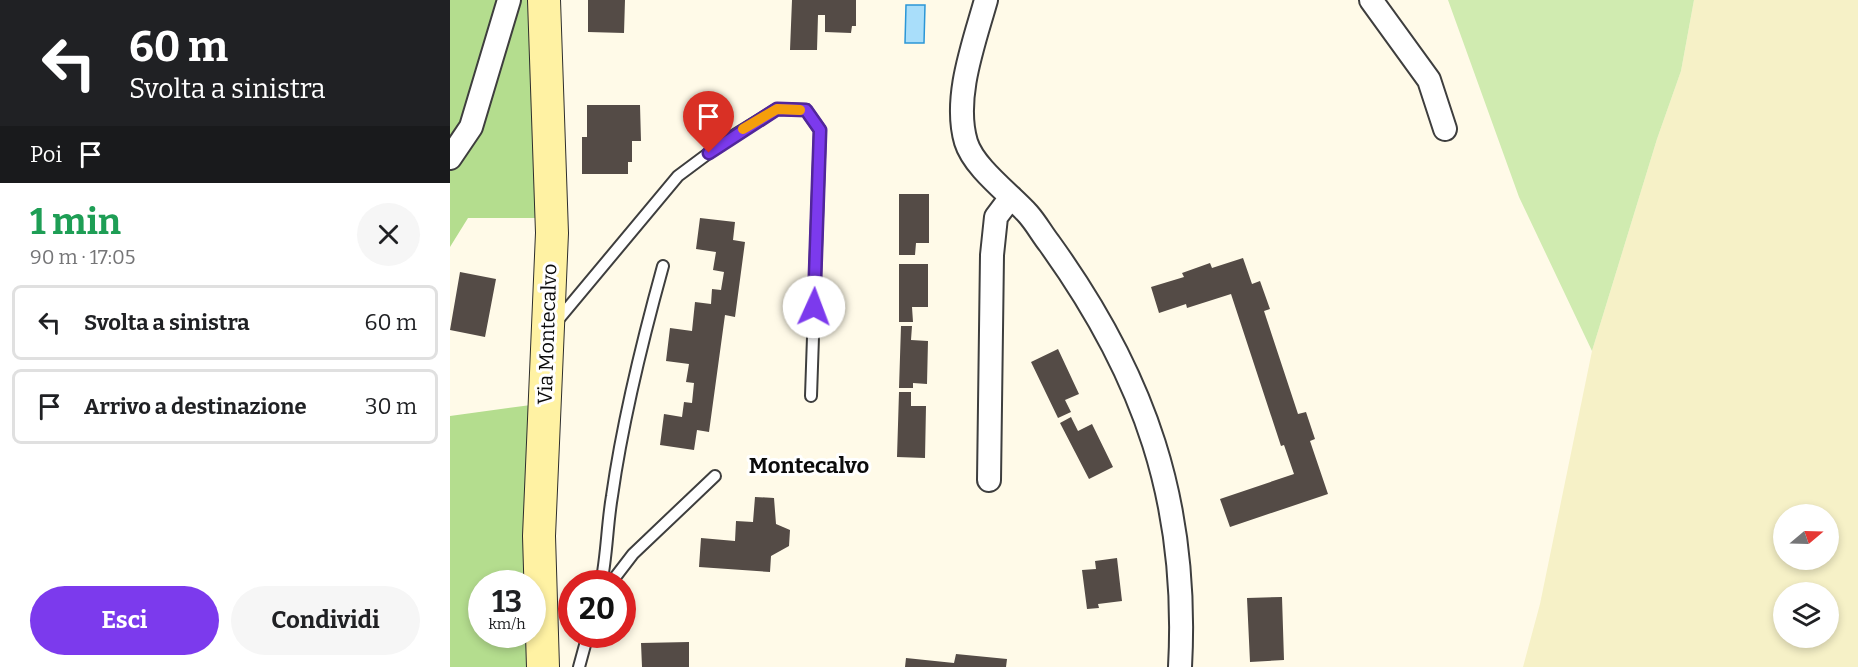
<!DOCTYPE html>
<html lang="it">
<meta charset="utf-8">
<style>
:root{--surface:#fff;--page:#f6f6f6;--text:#202124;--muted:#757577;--line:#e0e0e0;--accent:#7c3aed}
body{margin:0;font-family:Bitter,serif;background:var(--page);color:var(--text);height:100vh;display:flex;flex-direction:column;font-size:22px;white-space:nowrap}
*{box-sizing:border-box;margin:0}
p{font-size:20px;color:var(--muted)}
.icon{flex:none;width:33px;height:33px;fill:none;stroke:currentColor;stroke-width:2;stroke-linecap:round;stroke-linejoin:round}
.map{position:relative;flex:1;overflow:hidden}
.panel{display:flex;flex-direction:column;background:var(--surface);width:450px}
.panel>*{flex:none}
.top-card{background:#202124;color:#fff;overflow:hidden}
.needle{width:39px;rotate:71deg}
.tools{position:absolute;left:1323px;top:504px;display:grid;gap:12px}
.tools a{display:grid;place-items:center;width:66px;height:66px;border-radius:50%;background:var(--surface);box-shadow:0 3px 9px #0003;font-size:30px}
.speed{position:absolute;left:18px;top:570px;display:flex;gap:12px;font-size:30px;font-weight:700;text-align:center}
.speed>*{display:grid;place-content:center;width:78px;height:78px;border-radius:50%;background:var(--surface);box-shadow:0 3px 9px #0003;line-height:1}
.speed small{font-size:15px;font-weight:400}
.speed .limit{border:9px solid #d22;background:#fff;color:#111}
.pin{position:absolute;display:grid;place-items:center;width:51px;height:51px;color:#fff;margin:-62px -26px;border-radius:50% 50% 50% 0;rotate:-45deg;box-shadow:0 0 6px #0007}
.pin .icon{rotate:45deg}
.me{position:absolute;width:66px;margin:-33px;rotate:2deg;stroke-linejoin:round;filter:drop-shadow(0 0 4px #0008)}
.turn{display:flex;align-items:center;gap:21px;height:126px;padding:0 30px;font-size:27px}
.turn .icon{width:78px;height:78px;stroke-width:2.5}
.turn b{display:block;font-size:42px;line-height:51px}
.then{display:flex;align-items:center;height:57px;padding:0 30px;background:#0003;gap:12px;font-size:22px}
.round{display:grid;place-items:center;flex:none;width:63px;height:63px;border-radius:32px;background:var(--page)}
.summary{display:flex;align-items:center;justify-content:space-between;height:102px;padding:0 30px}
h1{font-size:36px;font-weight:700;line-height:45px;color:#1e9e55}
.primary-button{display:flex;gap:12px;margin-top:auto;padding:12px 30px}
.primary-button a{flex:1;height:69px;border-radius:36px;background:var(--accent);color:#fff;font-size:24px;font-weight:700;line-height:69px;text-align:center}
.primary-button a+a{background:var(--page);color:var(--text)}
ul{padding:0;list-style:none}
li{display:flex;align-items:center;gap:18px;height:75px;margin:0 12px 9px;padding:0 18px;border:3px solid var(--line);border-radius:9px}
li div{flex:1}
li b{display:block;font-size:22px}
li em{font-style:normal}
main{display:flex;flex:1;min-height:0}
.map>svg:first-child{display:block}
.farmland{fill:#f6f1c7;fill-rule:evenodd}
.green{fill:#d0ebb0}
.forest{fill:#b4dd8e;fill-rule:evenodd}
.water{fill:#a9defa;stroke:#2b96d6;stroke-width:1.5}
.building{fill:#544b46}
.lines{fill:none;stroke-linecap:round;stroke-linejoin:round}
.lane-casing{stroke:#3e3e3e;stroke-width:14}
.street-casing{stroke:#3e3e3e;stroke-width:26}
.secondary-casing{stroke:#2d2d2d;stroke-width:34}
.lane{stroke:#fff;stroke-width:10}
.street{stroke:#fff;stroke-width:22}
.secondary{stroke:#fff2a3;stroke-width:32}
.route-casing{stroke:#51269a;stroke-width:15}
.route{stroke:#7c3aed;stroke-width:10}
.slow{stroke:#f59e0b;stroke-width:10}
.labels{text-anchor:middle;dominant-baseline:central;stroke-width:6;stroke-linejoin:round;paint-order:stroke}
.street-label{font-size:20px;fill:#0b0b0b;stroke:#fff}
.quarter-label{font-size:22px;font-weight:bold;fill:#0b0b0b;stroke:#fff}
</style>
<main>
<section class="panel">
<div class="top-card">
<div class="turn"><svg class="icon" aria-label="left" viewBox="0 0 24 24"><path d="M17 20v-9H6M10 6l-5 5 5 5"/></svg><div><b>60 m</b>Svolta a sinistra</div></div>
<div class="then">Poi<svg class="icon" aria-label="arrive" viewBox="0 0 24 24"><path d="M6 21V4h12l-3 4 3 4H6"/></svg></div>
</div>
<div class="summary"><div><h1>1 min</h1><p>90 m · 17:05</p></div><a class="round"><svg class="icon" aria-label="close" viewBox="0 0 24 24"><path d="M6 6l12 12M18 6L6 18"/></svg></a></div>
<ul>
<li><svg class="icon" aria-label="left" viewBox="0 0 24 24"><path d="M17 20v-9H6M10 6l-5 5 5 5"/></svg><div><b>Svolta a sinistra</b></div><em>60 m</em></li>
<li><svg class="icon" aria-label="arrive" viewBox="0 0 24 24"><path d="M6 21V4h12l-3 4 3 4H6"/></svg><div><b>Arrivo a destinazione</b></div><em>30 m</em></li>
</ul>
<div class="primary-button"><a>Esci</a><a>Condividi</a></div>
</section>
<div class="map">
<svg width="1408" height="667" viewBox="0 0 1408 667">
<rect width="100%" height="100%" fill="#fffae8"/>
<!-- farmland -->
<path class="farmland" d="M 1244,0 L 1408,0 L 1408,667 L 1073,667 L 1090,604 L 1142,351 L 1207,139 L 1231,71 ZM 1334,514 L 1378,514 L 1378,560 L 1334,560 ZM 1334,592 L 1378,592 L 1378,638 L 1334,638 Z"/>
<!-- green -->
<path class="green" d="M 998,0 L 1244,0 L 1231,71 L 1207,139 L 1142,351 L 1069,197 Z"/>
<!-- forest -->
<path class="forest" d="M 0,0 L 105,0 L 98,218 L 18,218 L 0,247 Z
M 81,405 L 86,667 L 0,667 L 0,416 ZM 32,584 L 82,584 L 82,634 L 32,634 Z"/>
<!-- water -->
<path class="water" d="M 456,5 L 475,5 L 474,43 L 455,43 Z"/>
<!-- building -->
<path class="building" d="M 138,0 L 175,0 L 174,33 L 138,32 Z
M 342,0 L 406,0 L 406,26 L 402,26 L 401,33 L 375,32 L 375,15 L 368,15 L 367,50 L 340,50 Z
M 137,105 L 190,105 L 191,141 L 182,141 L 182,162 L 178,162 L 178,174 L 132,174 L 132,137 L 137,137 Z
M 449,194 L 479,194 L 479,243 L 466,243 L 465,255 L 449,255 Z
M 250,218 L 285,222 L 283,240 L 295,242 L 285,317 L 275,315 L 259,432 L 247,430 L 244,450 L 210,445 L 214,414 L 232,417 L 234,402 L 242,403 L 244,383 L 236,382 L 239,364 L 216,361 L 220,328 L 242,331 L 245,302 L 261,304 L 262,289 L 271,290 L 274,272 L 263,270 L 266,252 L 246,249 Z
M 793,258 L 802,284 L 810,281 L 820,309 L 814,311 L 848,414 L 856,412 L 865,439 L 860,441 L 878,494 L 780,527 L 770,499 L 844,474 L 834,445 L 831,446 L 781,294 L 737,308 L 736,304 L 709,313 L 701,287 L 734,277 L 732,273 L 760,263 L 762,268 Z
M 449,264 L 478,264 L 478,307 L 462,307 L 463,322 L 449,322 Z
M 10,272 L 46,279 L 35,337 L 0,330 Z
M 451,326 L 462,326 L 461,340 L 478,341 L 477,384 L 463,383 L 463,388 L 449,388 Z
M 608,349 L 629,394 L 615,400 L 621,412 L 608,418 L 581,362 Z
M 449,392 L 461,392 L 461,406 L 476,406 L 475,458 L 447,457 Z
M 621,417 L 628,431 L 642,424 L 663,467 L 639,479 L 610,423 Z
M 305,497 L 324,498 L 326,524 L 340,530 L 339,546 L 321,556 L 320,572 L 249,567 L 251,538 L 285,541 L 286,521 L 303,522 Z
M 667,558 L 672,601 L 648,604 L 649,608 L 637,609 L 632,570 L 646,569 L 645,561 Z
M 832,597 L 834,660 L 800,662 L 797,598 Z
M 239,642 L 239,667 L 192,667 L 191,643 Z
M 506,654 L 557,659 L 556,667 L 455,667 L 456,658 L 504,663 Z"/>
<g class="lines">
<!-- lane casing -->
<g class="lane-casing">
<path id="lane" d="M 107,321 L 228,176 L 275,141 L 327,109 L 356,110 L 370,130 L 361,396
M 151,584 C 157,555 157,525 162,496 C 173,418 192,342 213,266
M 160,584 L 183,554 L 265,476
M 129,667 L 138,634"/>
</g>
<!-- street casing -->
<g class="street-casing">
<path id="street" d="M 536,0 C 524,43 503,98 516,142 C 524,168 560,194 578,214 C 586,223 592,234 599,243 C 695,376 739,503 730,667
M 921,0 L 979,80 L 995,129
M 0,158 L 21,127 L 59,0
M 539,480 L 542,255 L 546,217 L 561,197"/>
</g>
<!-- secondary casing -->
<g class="secondary-casing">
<path id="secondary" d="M 93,667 L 89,536 L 102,233 L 94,0"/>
</g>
<!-- lane -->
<use href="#lane" class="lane"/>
<!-- street -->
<use href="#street" class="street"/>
<!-- secondary -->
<use href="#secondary" class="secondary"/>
</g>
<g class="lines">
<!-- route casing -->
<g class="route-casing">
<path id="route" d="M 259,153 L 327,109 L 356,110 L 370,130 L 364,307"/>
</g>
<!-- route -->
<use href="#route" class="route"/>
<!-- slow -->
<path class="slow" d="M 293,129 L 327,109 L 350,110"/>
</g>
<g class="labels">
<!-- street labels -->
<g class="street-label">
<text transform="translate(97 334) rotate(-88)">Via Montecalvo</text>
</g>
<!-- quarter labels -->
<g class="quarter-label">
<text x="359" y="465">Montecalvo</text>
</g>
</g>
</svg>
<div class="tools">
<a><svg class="needle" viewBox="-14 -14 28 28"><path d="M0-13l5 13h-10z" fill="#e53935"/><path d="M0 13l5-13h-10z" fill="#757577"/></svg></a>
<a><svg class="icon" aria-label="layers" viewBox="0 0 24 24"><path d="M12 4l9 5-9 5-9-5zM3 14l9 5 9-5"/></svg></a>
</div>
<div class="speed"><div>13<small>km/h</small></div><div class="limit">20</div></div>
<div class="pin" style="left:259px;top:153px;background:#d93025"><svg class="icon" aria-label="arrive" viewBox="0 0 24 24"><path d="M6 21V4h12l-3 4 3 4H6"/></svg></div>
<svg class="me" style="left:364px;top:307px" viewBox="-20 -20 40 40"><circle r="19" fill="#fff"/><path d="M0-13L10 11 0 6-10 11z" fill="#7c3aed"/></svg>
</div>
</main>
